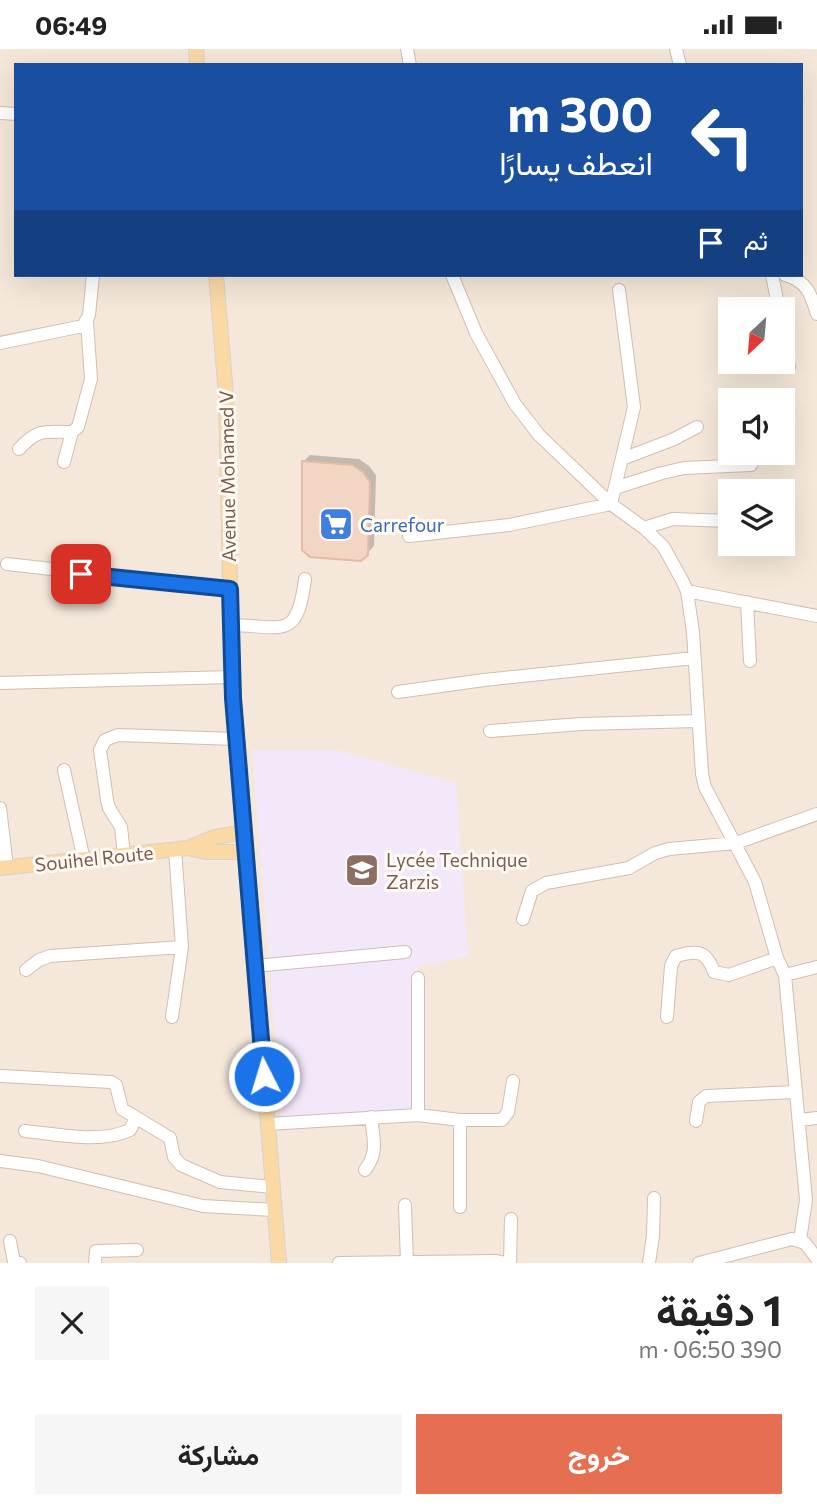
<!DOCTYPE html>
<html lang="ar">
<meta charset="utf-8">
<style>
:root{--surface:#fff;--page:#f6f6f6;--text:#222;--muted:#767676;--accent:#e76f51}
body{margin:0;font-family:Commissioner,Vazirmatn,sans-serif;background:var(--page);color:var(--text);direction:rtl;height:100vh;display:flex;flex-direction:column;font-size:26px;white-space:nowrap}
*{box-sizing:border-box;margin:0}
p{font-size:23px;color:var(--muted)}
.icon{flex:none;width:38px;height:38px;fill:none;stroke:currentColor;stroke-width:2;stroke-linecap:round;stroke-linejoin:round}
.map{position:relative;height:1214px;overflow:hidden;direction:ltr}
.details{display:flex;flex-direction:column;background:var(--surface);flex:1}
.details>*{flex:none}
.guide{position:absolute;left:14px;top:14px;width:789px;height:214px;border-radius:0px;box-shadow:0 7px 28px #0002;direction:rtl;background:#1a4fa0;color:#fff;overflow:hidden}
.needle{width:46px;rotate:206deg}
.controls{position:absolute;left:718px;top:248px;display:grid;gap:14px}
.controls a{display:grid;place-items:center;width:77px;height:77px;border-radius:0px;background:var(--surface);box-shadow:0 7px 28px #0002;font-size:35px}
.pin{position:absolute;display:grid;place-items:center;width:60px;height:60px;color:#fff;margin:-30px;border-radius:14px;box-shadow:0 4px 10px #0006}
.me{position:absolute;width:77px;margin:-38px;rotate:355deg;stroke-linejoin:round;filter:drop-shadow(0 0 5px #0008)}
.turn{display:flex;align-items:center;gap:24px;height:147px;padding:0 35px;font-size:32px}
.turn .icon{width:91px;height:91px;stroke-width:2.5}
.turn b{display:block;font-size:49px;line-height:60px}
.then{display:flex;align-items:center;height:66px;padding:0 35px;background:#0003;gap:14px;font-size:26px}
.round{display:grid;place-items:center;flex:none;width:74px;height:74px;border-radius:0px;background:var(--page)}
.headline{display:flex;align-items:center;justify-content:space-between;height:119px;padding:0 35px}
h1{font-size:42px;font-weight:700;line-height:52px}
.cta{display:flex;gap:14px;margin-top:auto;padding:14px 35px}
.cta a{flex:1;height:80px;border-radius:0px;background:var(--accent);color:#fff;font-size:28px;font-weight:700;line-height:80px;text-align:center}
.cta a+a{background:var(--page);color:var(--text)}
.status{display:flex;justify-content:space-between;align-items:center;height:49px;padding:0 35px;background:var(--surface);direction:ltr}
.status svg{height:19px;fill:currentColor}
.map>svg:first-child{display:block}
.residential{fill:#f5e8da;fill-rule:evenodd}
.education{fill:#f3e8fa}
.shadow{fill:#0003}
.building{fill:#f3d5c3;stroke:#e6bba3;stroke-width:2}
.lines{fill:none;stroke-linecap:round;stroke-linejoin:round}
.minor-casing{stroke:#d1beb0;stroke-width:14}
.major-casing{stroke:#dad1cd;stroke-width:16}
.minor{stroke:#fff;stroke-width:12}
.major{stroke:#fbd9a5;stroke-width:14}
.route-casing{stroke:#114b97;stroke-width:18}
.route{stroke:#1a73e8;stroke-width:12}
.labels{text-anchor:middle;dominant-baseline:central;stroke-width:6;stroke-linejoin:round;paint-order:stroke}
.street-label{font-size:19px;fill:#7a5c4d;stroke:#fffaf3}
.shop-label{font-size:19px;fill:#366cbe;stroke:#fffaf3;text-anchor:start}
.education-label{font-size:19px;fill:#785e54;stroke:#fffaf3;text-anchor:start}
</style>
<div class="status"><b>06:49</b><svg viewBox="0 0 49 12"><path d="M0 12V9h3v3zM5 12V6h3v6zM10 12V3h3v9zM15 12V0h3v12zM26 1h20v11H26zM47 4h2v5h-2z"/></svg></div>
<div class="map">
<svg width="817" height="1214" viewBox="0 0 817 1214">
<rect width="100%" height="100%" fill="#fdf6ec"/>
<!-- residential -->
<path class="residential" d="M 0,0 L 817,0 L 817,1214 L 0,1214 ZM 16,16 L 802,16 L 802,226 L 16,226 ZM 730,261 L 782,261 L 782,313 L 730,313 ZM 730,352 L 782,352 L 782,404 L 730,404 ZM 730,443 L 782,443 L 782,495 L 730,495 Z"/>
<!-- education -->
<path class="education" d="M 252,701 L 336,701 L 456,734 L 468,907 L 418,918 L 416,1061 L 282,1073 Z"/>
<!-- shadow -->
<path class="shadow" d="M 310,406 L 359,410 L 369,417 L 376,426 L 374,497 L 367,504 L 303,413 Z"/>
<!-- building -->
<path class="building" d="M 302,412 L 352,416 L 363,423 L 370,433 L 368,506 L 361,512 L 310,508 L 302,501 Z"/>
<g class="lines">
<!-- minor casing -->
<g class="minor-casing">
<path id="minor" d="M 407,0 L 410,16
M 676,0 L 680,16
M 0,64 L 16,65
M 452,226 L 476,284 L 515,355 L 539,386 L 611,455 L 644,479 L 663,497 L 682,531 L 687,542 L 693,583 L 702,725 L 705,738 L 755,833 L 777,909 L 785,926 L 806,1151 L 800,1191
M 772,226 L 779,261
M 785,226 C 807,232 811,245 817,265
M 782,280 L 789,318
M 0,294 L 83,277 L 89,266 L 93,226
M 19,400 C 38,379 44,383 72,383 L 78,378 L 91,330 L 87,273
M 622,410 L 672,391 L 697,378
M 64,413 L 72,383
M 615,439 L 662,424 L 684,419 L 751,416
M 644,479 L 673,470 L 730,472
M 409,487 L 509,476 L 611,455 L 634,358 L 619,241
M 7,515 L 230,540
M 687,542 L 817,567
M 747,553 L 750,612
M 231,576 C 284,577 297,592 305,530
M 0,634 L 232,628
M 398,643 L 484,631 L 694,609
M 490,682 L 581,675 L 698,672
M 64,721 L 84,811
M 0,759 L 7,818
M 124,806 L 121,778 L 109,759 L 107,751 L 100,701 L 105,691 L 118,686 L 236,690
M 523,870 L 532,842 L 546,834 L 629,819 L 655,804 L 669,800 L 736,794 L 817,765
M 255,917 L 405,903
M 26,921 L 39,911 L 50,907 L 182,898
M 785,926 L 817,918
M 418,929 L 418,1066
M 172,968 L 182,898 L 175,800
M 667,968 L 671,917 L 676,907 C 697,901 706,901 714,923 L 729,926 L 777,909
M 1,1027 L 111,1033 L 116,1036 L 122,1060 L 170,1089 L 174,1108 L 181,1116 L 220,1133 L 272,1138
M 799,1071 L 817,1069
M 696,1072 L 699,1053 L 706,1047 L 795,1043
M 267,1075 L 418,1066 L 460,1071 L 502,1071 L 508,1063 L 513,1032
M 25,1082 C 58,1085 100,1095 130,1081 L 136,1069
M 0,1112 L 38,1117 L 203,1157 L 274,1161
M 365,1121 C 379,1103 373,1089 371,1068
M 405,1156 L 407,1213
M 460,1158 L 460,1071
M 10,1192 L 14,1213 L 20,1214
M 95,1214 L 96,1202 L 137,1201
M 339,1214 L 495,1212 L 506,1214
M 510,1214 L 511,1170
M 649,1214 L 653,1187 L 654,1149
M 699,1214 L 792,1190 L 805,1194 L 817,1210"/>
</g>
<!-- major casing -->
<g class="major-casing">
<path id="major" d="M 196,0 L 197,16
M 216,226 L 226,346 L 232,628 L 279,1214
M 188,799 L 206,803 L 245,803
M 0,819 L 188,799 L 215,788 L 244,783"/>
</g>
<!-- minor -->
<use href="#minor" class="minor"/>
<!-- major -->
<use href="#major" class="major"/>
</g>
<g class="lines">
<!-- route casing -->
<g class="route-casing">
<path id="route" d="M 81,525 L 230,540 L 233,649 L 264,1027"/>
</g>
<!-- route -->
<use href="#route" class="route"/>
</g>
<!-- icons -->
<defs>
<g id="supermarket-square" transform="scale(1.75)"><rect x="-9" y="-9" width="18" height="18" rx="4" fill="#3f7fe0" stroke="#fffaf3"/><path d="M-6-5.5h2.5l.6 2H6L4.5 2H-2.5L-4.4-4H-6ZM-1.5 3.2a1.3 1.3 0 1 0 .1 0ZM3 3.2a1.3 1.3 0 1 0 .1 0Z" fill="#fff"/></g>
<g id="school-square" transform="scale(1.75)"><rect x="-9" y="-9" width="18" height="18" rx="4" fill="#8d6e63" stroke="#fffaf3"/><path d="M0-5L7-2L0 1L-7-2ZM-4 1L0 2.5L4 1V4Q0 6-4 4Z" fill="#fff"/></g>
</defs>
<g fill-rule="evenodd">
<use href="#supermarket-square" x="336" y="475"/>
<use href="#school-square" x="362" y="821"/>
</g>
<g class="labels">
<!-- street labels -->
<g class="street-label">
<text transform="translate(227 427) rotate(-91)">Avenue Mohamed V</text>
<text transform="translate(94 809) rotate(-6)">Souihel Route</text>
</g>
<!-- shop labels -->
<g class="shop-label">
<text x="360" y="475">Carrefour</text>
</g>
<!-- education labels -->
<g class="education-label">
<text x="386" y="810">Lycée Technique<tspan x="386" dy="22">Zarzis</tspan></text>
</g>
</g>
</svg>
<div class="controls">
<a><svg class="needle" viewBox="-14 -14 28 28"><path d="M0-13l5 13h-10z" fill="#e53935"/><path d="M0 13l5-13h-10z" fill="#767676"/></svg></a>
<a><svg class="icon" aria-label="sound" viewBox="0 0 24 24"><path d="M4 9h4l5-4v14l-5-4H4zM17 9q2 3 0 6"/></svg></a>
<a><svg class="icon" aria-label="layers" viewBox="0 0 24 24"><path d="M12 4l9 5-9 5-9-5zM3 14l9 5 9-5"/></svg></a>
</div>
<div class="pin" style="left:81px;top:525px;background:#d93025"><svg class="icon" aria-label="arrive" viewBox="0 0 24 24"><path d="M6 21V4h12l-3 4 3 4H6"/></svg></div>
<svg class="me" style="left:264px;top:1027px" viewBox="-20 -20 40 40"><circle r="17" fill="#1a73e8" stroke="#fff" stroke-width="3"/><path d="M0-11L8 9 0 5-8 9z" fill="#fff"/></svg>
<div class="guide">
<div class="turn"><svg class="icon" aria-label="left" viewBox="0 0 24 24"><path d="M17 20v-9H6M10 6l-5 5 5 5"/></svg><div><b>300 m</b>انعطف يسارًا</div></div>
<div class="then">ثم<svg class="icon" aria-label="arrive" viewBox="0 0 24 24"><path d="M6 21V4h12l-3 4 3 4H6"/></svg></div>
</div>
</div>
<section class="details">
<div class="headline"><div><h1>1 دقيقة</h1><p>390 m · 06:50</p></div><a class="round"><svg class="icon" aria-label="close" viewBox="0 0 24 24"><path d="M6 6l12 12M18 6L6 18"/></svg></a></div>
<div class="cta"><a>خروج</a><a>مشاركة</a></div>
</section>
